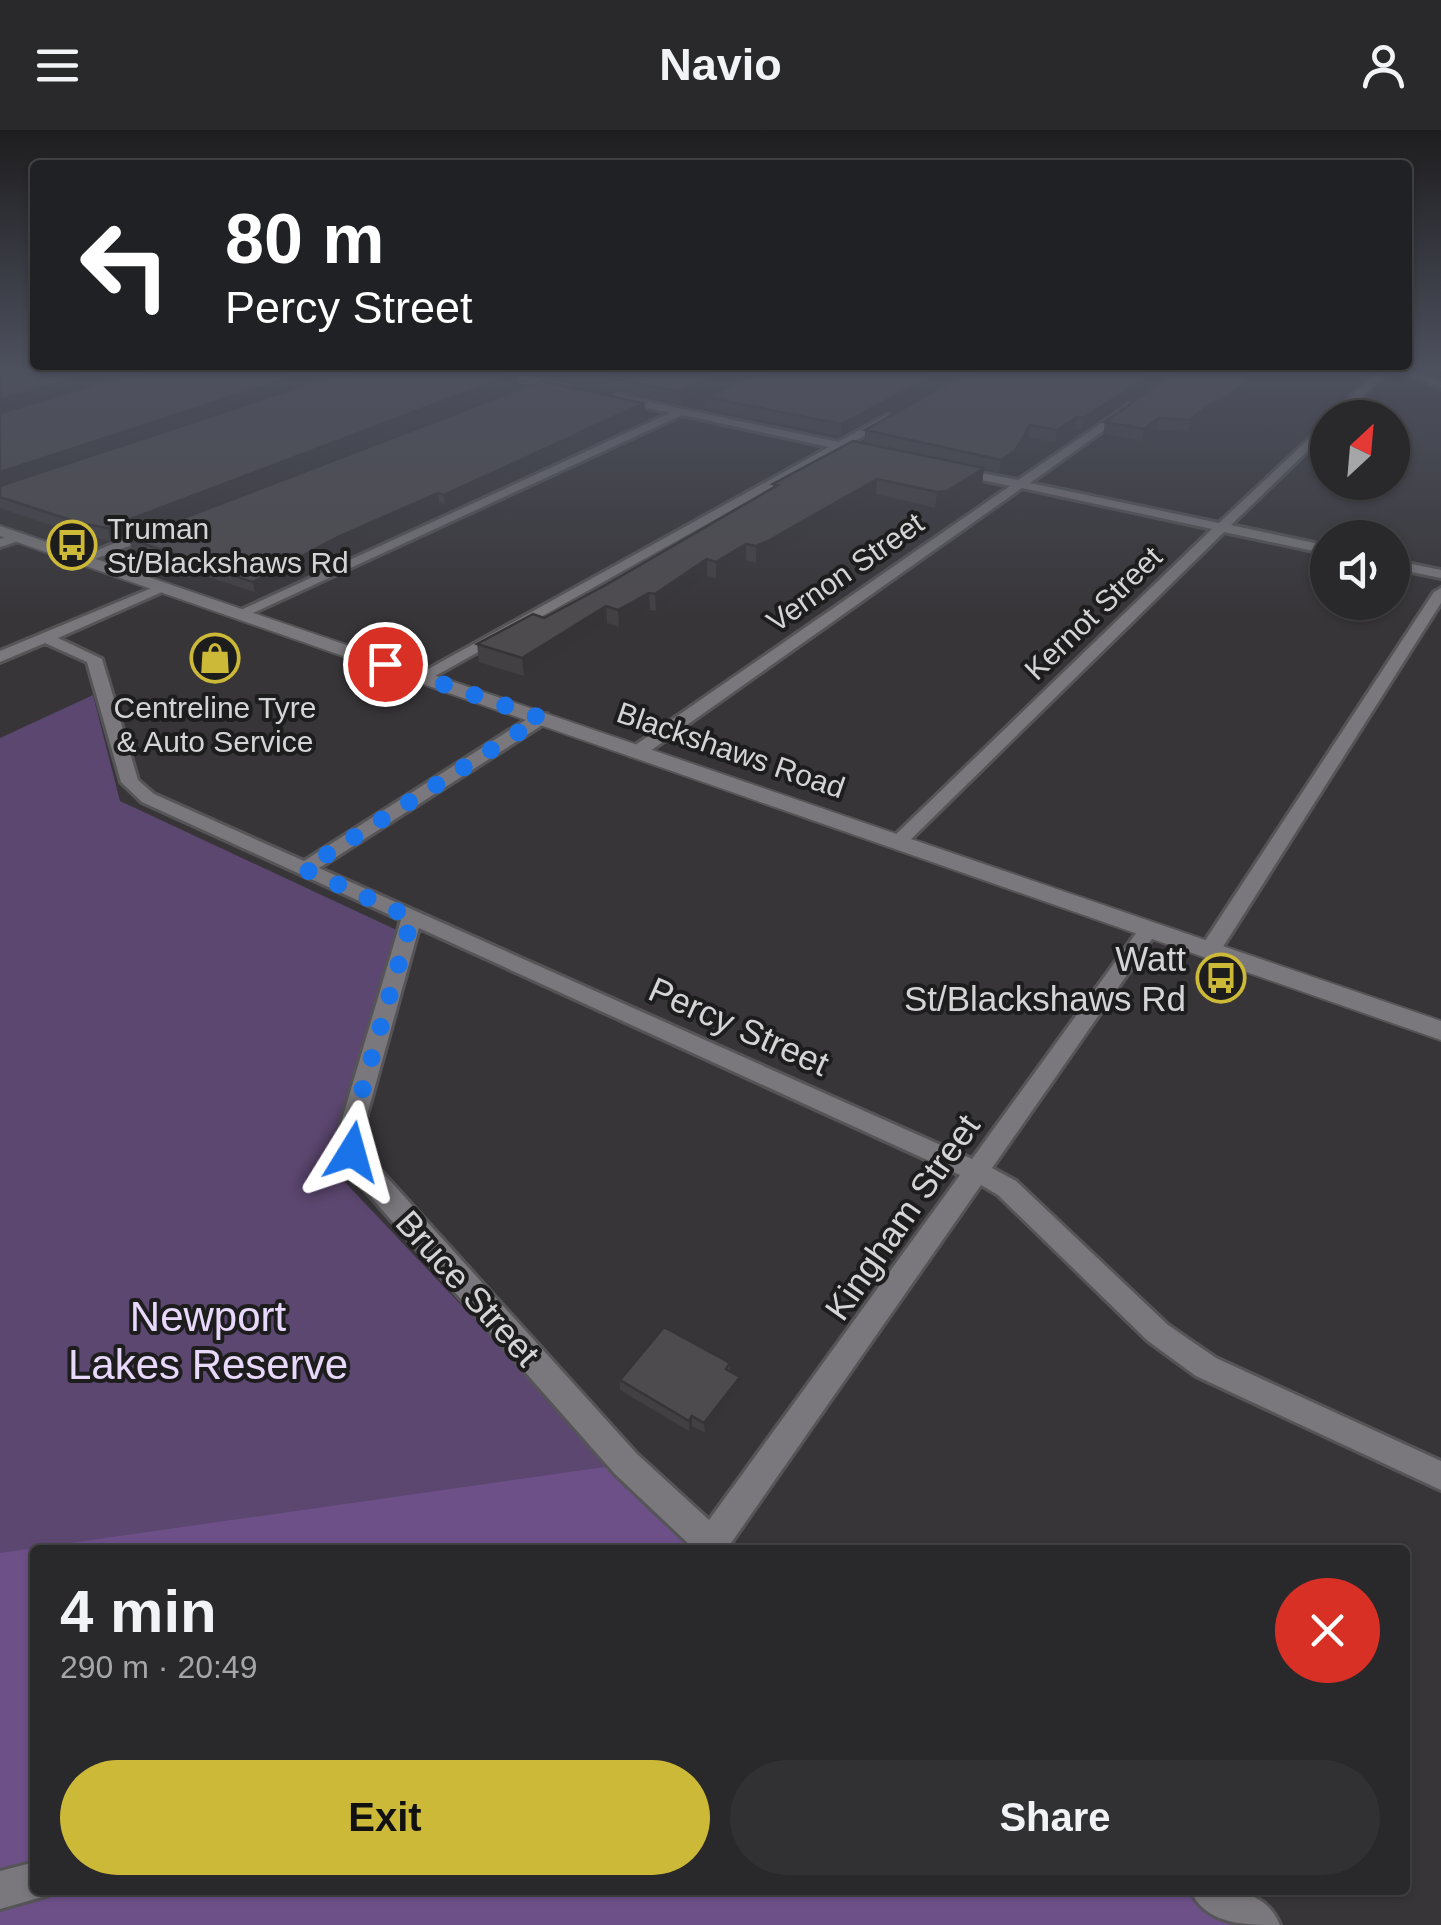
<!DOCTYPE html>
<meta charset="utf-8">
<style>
:root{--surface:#29282a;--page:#313032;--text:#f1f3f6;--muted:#a5a6a8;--line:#454447;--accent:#cdb938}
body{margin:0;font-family:Arial,sans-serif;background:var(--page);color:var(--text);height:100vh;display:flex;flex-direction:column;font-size:38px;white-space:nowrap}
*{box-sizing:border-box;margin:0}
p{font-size:32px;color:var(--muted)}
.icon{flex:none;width:55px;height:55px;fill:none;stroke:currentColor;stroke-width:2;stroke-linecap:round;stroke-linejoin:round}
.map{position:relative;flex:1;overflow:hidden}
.drawer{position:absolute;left:30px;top:1415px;width:1380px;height:350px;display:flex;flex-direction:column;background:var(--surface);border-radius:10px;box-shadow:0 2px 8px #0004,0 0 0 2px var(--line)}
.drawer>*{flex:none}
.banner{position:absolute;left:30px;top:30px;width:1382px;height:210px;border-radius:10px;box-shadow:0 2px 8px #0004,0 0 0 2px var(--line);background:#202124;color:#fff;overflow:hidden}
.needle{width:65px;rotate:26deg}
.fabs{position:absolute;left:1310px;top:270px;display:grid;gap:20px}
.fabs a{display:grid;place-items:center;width:100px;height:100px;border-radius:50%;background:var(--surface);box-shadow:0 2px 8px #0004,0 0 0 2px var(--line);font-size:50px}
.pin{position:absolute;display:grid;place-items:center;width:85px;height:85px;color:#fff;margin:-42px;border:5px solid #fff;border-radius:50%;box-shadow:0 2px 10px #0007}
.me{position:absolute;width:110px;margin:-55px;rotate:8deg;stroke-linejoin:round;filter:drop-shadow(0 0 8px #0008)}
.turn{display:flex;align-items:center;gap:35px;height:210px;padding:0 30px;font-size:45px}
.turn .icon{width:130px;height:130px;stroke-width:2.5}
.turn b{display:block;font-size:70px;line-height:85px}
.round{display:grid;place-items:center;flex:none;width:105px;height:105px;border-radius:52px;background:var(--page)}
.summary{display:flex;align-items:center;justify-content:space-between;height:170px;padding:0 30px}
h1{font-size:60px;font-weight:700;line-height:75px}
.primary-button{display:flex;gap:20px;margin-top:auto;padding:20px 30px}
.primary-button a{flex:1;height:115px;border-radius:60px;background:var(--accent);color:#111;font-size:40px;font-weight:700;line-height:115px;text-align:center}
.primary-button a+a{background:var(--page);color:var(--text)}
header{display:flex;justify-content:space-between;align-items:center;height:130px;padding:0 30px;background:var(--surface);font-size:45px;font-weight:700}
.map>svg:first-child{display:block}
.green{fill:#5c4770}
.forest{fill:#6e5089}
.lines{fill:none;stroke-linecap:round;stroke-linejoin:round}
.minor-casing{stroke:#555456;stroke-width:6}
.secondary-casing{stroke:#555456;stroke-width:4}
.minor{fill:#7a787c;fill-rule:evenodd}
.secondary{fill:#7a787c;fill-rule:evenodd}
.wall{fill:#424043}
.shaded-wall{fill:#363437}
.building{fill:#4d4b4e;stroke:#363437;stroke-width:2.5}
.route{stroke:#1a73e8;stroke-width:18;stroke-dasharray:0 32.4}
.labels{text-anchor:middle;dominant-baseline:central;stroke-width:8;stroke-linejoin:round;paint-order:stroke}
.far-poi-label{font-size:30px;fill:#d4d3d5;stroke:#1e1d1e;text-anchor:start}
.far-street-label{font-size:30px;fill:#d4d3d5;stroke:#1e1d1e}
.poi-label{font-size:35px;fill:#d4d3d5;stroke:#1e1d1e;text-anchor:end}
.street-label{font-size:35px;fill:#d4d3d5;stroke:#1e1d1e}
.near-park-label{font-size:42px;fill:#e8d8fb;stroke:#1e1d1e}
</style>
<header><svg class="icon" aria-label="menu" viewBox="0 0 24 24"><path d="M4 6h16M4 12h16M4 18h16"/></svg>Navio<svg class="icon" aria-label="person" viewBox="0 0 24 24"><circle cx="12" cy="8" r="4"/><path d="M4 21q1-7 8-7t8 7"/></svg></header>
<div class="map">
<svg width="1441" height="1795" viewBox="0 0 1441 1795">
<rect width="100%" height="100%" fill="#373538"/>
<!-- green -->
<path class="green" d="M 93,565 L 120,671 L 403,803 L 341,1048 L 693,1420 L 35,1420 L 35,1760 L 0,1795 L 0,608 Z"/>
<!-- forest -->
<path class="forest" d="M 626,1334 L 746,1420 L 35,1420 L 35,1760 L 1219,1760 L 1268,1795 L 0,1795 L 0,1423 Z"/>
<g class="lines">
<!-- minor casing -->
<g class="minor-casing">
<path id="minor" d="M 475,239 L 493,239 L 571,257 L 566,260 Z
M 1380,239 L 1390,239 L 1341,288 L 1329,288 Z
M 1394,239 L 1407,239 L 1441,251 L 1441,258 Z
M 617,265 L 838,312 L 887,285 L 896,287 L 850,314 L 873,320 L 873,324 L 841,319 L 428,550 L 414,547 L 829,317 L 682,285 L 244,487 L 232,484 L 670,283 L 613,270 Z
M 1130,274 L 1134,279 L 1030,353 L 1219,393 L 1328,291 L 1328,301 L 1231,395 L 1328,416 L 1328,424 L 1224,402 L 904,716 L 897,718 L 888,712 L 1212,399 L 1022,358 L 643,626 L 631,626 L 631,618 L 1010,356 L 950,343 L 950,337 L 1018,350 Z
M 158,396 L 163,397 L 163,403 L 87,432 L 75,429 Z
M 17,403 L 22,404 L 22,410 L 0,417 L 0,409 Z
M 1392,430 L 1441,440 L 1441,448 L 1392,438 Z
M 159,455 L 171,458 L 58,508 L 102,529 L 138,650 L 154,664 L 304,731 L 535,584 L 547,584 L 547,592 L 319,738 L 972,1029 L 1142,795 L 1156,795 L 1159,799 L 992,1038 L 1016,1051 L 1168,1195 L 1216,1228 L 1441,1331 L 1441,1360 L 1196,1246 L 1148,1211 L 998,1065 L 981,1055 L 731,1413 L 734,1420 L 691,1420 L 692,1417 L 615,1344 L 355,1049 L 340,1023 L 338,1003 L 401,790 L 142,672 L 121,652 L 87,532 L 45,513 L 0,532 L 0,521 ZM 419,798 L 960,1045 L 709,1390 L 637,1324 L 364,1022 L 362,1003 Z
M 1441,458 L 1441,473 L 1221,820 L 1217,825 L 1203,825 L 1199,820 L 1434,462 Z
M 35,1732 L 35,1760 L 51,1760 L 49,1765 L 0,1779 L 0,1741 Z
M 1190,1760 C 1225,1760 1264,1756 1280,1795 C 1244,1795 1206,1795 1190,1760 Z"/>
</g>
<!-- secondary casing -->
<g class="secondary-casing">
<path id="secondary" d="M 0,396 L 1441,891 L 1441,910 L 0,406 Z"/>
</g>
<!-- minor -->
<use href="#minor" class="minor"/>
<!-- secondary -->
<use href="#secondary" class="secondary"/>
</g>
<!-- wall -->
<path class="wall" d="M 354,239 L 758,239 L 681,274 L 564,250 L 563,239 L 540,245 L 504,240 L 516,243 L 517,254 L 111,411 L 84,406 L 0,378 L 0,356 Z
M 965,239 L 841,306 L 706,279 L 706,267 Z
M 1171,239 L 1082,300 L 1075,299 L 1055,312 L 1028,307 L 1013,333 L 999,343 L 984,339 L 982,353 L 945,376 L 935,378 L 876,364 L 768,428 L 756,433 L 746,430 L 716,448 L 707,446 L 656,481 L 650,480 L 619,497 L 607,493 L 524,546 L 479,532 L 477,514 L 544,488 L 604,456 L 773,358 L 773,354 L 952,332 L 865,312 L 865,300 Z
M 645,281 L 445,374 L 439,373 L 340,417 L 255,462 L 180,438 L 179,435 L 132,419 L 129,409 Z
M 1219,283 L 1208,285 L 1188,301 L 1157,300 L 1142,311 L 1103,304 L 1105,292 Z
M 730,1233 L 730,1242 L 740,1258 L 705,1303 L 692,1296 L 689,1301 L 620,1260 L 620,1250 Z"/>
<!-- shaded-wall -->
<path class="shaded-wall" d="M 107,239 L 146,239 L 0,283 L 0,270 Z
M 316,239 L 351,239 L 0,356 L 0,342 Z
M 539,239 L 565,239 L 540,245 Z
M 734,239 L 758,239 L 681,274 L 681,262 Z
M 946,239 L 965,239 L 841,306 L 841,294 Z
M 1157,239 L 1171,239 L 1082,300 L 1084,288 Z
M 1262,239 L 1273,239 L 1219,283 L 1208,285 L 1188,301 L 1190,290 L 1210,274 Z
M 516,243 L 517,254 L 111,411 L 107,398 Z
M 644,273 L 645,281 L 445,374 L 444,365 Z
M 1077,287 L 1075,299 L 1055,312 L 1057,300 Z
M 1159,288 L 1157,300 L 1142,311 L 1144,299 Z
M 1030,295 L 1028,307 L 1013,333 L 999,343 L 1001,330 Z
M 984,338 L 982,353 L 945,376 L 935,378 L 937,362 Z
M 877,349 L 876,364 L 768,428 L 756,433 L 756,416 Z
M 438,363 L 439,373 L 340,417 L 255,462 L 253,452 L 338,407 Z
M 746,414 L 746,430 L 716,448 L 716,432 Z
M 707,429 L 707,446 L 656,481 L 655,464 Z
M 649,463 L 650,480 L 619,497 L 618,480 Z
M 606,476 L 607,493 L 524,546 L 522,528 Z
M 740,1247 L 740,1258 L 705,1303 L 704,1293 Z
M 692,1286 L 692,1296 L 689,1301 L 689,1291 Z"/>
<!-- building -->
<path class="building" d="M 0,239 L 107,239 L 0,270 Z
M 148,239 L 316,239 L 0,342 L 0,283 Z
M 354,239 L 500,239 L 516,243 L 107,398 L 80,393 L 0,367 L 0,356 Z
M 563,239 L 734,239 L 681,262 Z
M 767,239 L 946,239 L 841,294 L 706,267 Z
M 974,239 L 1157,239 L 1084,288 L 1077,287 L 1057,300 L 1030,295 L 1015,321 L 1001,330 L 865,300 Z
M 1179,239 L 1262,239 L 1221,271 L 1210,274 L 1190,290 L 1159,288 L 1144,299 L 1105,292 Z
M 541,251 L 644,273 L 444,365 L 438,363 L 338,407 L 253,452 L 177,428 L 180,426 L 129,409 Z
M 853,311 L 984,338 L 947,361 L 937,362 L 877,349 L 768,411 L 756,416 L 746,414 L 716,432 L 707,429 L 655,464 L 649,463 L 618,480 L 606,476 L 522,528 L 477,514 L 533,484 L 544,488 L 604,456 L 778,355 L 773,354 Z
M 664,1197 L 730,1233 L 726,1239 L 740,1247 L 704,1293 L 692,1286 L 689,1291 L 620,1250 Z"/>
<!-- sky -->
<linearGradient id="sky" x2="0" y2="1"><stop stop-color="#1e1d1f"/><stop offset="0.49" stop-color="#4d515e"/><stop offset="1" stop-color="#4d515e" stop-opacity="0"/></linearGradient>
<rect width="1441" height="490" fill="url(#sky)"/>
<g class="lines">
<!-- route -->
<path class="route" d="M 352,1022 L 350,1003 L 412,788 L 304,739 L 541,588 L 385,534"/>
</g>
<!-- icons -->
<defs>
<g id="bus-ring" transform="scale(2.5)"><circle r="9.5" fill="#1e1d1e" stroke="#cdb938" stroke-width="1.5"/><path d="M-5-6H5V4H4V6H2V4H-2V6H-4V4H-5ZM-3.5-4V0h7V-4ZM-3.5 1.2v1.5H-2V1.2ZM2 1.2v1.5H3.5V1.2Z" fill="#cdb938"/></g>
<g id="shop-ring" transform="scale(2.5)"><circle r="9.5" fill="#1e1d1e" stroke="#cdb938" stroke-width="1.5"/><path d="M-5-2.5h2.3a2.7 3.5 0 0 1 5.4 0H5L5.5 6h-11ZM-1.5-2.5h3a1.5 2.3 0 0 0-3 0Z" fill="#cdb938"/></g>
</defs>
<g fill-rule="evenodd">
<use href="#bus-ring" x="72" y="415"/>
<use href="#shop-ring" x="215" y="528"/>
<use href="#bus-ring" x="1221" y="848"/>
</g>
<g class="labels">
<!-- far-poi labels -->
<g class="far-poi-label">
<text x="107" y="398">Truman<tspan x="107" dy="34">St/Blackshaws Rd</tspan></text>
<text x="215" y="577" text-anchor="middle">Centreline Tyre<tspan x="215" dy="34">&amp; Auto Service</tspan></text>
</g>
<!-- far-street labels -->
<g class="far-street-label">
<text transform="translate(845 442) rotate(-35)">Vernon Street</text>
<text transform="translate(1093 483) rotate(-44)">Kernot Street</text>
<text transform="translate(731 620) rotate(19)">Blackshaws Road</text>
</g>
<!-- poi labels -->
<g class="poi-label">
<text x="1186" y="828">Watt<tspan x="1186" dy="40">St/Blackshaws Rd</tspan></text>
</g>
<!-- street labels -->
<g class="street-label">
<text transform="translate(739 896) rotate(24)">Percy Street</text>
<text transform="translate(902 1087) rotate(-55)">Kingham Street</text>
<text transform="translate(468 1158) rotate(48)">Bruce Street</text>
</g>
<!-- near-park labels -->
<g class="near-park-label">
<text x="208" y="1186">Newport<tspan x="208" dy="48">Lakes Reserve</tspan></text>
</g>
</g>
</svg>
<div class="fabs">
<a><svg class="needle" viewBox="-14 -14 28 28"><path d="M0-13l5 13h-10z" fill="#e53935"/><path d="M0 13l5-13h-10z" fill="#a5a6a8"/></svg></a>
<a><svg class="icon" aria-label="sound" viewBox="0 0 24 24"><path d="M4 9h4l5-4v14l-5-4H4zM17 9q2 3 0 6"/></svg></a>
</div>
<div class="pin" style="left:385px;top:534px;background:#d93025"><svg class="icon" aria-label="arrive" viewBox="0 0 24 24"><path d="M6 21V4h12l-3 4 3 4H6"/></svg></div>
<svg class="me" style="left:352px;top:1022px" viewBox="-20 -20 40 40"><path d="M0-17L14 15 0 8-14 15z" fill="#1a73e8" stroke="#fff" stroke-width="4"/></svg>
<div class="banner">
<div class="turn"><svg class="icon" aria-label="left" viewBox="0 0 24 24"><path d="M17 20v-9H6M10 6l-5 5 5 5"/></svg><div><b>80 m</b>Percy Street</div></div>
</div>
<section class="drawer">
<div class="summary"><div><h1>4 min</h1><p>290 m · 20:49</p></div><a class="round" style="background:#d93025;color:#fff"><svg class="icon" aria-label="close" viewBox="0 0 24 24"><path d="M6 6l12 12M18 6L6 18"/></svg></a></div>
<div class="primary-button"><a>Exit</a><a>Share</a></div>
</section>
</div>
